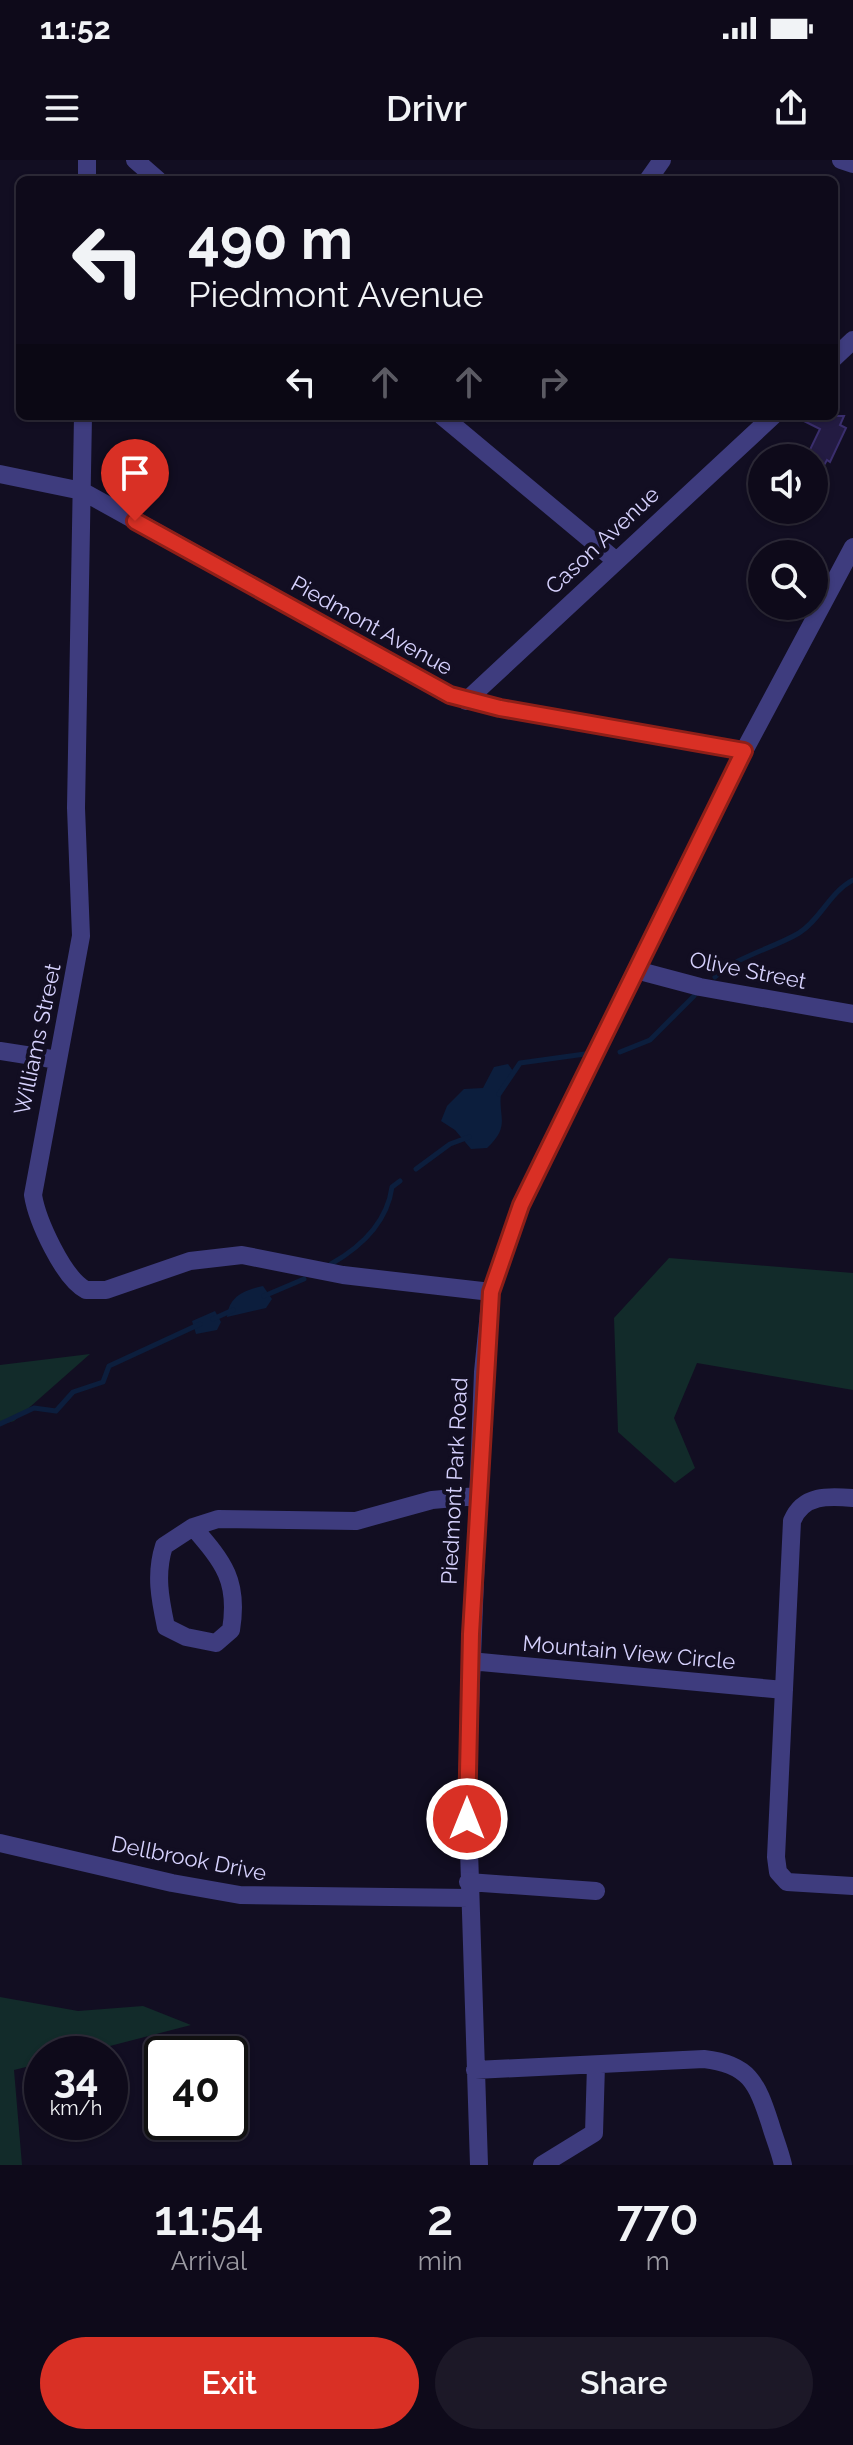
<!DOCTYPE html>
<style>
:root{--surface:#0e0a1a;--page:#1c1827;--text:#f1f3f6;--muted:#9b9aa2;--line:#2e2b39;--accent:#d93025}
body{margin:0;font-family:Raleway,sans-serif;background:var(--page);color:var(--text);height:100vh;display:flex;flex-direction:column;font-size:30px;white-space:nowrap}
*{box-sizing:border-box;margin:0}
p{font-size:26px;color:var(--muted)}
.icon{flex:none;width:44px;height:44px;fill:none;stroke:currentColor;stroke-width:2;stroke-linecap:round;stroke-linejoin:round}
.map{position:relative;height:2005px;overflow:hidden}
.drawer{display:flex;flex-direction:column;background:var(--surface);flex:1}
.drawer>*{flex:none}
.guide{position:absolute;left:16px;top:16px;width:822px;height:244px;border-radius:12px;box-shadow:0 2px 6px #0004,0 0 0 2px var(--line);background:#0e0a1a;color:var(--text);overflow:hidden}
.tools{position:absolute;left:748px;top:284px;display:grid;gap:16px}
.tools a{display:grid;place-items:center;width:80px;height:80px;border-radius:50%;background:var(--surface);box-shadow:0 2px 6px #0004,0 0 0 2px var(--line);font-size:40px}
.speed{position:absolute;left:24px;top:1876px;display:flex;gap:16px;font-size:40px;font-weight:700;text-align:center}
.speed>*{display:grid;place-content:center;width:104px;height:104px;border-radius:50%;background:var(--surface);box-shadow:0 2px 6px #0004,0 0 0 2px var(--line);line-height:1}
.speed small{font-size:20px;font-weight:400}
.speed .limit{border:4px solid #111;border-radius:12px;background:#fff;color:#111}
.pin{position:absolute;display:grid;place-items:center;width:68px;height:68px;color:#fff;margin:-82px -34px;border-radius:50% 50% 50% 0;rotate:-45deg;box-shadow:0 0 8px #0007}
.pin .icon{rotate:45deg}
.me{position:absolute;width:88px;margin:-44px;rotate:0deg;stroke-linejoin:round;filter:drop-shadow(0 0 6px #0008)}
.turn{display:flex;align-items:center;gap:28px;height:168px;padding:0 40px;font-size:36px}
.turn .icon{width:104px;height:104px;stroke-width:2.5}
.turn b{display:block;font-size:56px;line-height:68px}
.lanes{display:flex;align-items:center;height:76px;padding:0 40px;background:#0003;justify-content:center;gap:40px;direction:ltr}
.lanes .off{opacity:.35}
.eta{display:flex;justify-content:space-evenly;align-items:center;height:136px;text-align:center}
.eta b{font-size:48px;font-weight:600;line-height:56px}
.action{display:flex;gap:16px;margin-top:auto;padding:16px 40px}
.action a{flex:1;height:92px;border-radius:48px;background:var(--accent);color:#fff;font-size:32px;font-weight:600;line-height:92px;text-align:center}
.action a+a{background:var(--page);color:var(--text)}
.status{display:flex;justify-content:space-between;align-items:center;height:56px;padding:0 40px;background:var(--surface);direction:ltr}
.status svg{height:22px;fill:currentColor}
header{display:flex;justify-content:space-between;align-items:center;height:104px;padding:0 40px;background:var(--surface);font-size:36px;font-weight:600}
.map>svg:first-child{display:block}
.green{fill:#122b2a}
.water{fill:#0c1e3d}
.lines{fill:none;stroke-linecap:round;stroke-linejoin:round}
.stream{stroke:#0c1e3d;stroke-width:5}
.building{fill:#231b42;stroke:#3a2e6d;stroke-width:2}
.minor{stroke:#3e3c7e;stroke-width:18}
.route-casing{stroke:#8d1f18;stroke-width:20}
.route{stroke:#d93025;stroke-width:14}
.labels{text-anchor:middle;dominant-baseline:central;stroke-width:8;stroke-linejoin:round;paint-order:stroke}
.street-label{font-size:22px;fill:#d6d1fd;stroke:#120e22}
</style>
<div class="status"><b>11:52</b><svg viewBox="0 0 49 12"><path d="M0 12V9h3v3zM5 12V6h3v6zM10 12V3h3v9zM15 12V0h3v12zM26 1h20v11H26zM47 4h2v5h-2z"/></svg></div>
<header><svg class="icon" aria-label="menu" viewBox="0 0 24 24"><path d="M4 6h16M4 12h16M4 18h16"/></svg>Drivr<svg class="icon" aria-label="share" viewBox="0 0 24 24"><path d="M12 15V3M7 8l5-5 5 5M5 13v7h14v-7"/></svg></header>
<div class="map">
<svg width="853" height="2005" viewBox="0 0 853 2005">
<rect width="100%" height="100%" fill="#120e22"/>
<!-- green -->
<path class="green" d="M 669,1098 L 853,1113 L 853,1230 L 697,1203 L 674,1258 L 695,1308 L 675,1323 L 618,1272 L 614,1158 Z
M 90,1194 L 14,1261 L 0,1265 L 0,1205 Z
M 0,1837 L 78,1851 L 143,1846 L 191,1865 L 79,1894 L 42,1894 L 42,1903 L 14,1910 L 22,2005 L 0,2005 Z"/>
<!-- water -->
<path class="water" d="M 508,904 L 513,911 C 509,918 502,926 501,934 C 498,957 511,966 487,988 L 471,989 L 455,970 L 441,961 L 447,946 L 464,929 L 483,928 L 494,907 Z
M 263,1126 L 272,1139 L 266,1148 L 227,1157 C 229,1136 244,1130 263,1126 Z
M 215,1151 L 221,1162 L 217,1170 L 196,1174 L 192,1161 Z"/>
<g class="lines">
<!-- stream -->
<path class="stream" d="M 715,817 C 739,795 772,789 799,773 C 820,760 830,732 853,720
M 620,892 L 650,880 L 694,836
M 499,934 L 520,903 L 585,894
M 416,1009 L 450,984 L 469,977
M 331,1104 C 361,1087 387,1063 392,1027 L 400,1021
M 264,1136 L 304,1119
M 213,1159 L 233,1150
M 0,1264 L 34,1248 L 56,1251 L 73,1232 L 103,1222 L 109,1206 L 200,1164"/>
</g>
<!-- building -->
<path class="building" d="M 794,256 L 844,256 L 840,265 L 846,268 L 830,302 L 827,300 L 823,307 L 814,303 L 814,298 L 806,298 L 820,269 Z"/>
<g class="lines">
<!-- minor -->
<path class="minor" d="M 135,0 L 158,20
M 841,0 L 853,4
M 87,20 L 87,0
M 648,20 L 662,0
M 834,198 L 853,180
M 83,256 L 76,648 L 81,776 L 33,1035 C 37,1060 63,1118 86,1130 L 106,1130 L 190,1101 L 242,1095 L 343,1115 L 491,1132
M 442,256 L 615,400
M 0,314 L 82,331 L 450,535 L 500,548 L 744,591
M 466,541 L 773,256
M 636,810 L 700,827 L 853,854
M 0,891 L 58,900
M 853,1338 C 829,1336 803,1334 792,1361 L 776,1697 L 778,1712 L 787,1722 L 853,1726
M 193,1367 C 224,1403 239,1421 231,1470 L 216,1483 L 186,1477 L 166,1467 C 160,1439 155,1414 164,1386 L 193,1367 L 218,1359 L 356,1361 L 432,1340 L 477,1336
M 470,1501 L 784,1530
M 0,1683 L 172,1723 L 240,1735 L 469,1738
M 468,1722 L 596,1731
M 475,1910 L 704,1899 C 749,1904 757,1923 770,1963 C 774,1977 780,1991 783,2005
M 479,2005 L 467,1627 L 483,1212 L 491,1132 L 521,1045 L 636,810 L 744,591 L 853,387
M 542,2005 L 594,1973 L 596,1905"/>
</g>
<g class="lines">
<!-- route casing -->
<g class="route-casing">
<path id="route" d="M 135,361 L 450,535 L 500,548 L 744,591 L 521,1045 L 491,1132 L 471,1474 L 467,1659"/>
</g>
<!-- route -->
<use href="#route" class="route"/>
</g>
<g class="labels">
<!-- street labels -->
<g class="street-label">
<text transform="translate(602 380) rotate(-43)">Cason Avenue</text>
<text transform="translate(372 465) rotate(29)">Piedmont Avenue</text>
<text transform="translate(748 810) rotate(11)">Olive Street</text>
<text transform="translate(37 879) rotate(-78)">Williams Street</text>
<text transform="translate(454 1321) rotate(-87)">Piedmont Park Road</text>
<text transform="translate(629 1492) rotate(5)">Mountain View Circle</text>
<text transform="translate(189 1698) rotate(11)">Dellbrook Drive</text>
</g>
</g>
</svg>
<div class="tools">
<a><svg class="icon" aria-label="sound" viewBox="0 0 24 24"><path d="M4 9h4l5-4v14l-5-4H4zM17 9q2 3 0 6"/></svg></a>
<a><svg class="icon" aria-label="search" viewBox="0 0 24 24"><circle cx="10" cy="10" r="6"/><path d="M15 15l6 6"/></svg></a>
</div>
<div class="speed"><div>34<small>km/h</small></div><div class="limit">40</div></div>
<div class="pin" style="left:135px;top:361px;background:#d93025"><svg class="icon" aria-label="arrive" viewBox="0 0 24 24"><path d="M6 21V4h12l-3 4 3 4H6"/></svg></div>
<svg class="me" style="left:467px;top:1659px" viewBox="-20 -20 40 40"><circle r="17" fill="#d93025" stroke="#fff" stroke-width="3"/><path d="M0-11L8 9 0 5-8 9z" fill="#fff"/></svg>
<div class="guide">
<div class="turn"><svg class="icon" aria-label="left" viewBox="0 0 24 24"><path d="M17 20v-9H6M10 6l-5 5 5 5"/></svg><div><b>490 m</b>Piedmont Avenue</div></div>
<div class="lanes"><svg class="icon" aria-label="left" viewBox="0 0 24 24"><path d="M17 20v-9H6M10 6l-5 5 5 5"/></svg><svg class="icon off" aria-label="ahead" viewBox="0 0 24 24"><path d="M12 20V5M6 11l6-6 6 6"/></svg><svg class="icon off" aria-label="ahead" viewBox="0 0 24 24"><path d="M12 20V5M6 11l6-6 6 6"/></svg><svg class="icon off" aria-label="right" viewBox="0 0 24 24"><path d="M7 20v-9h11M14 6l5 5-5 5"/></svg></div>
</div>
</div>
<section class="drawer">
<div class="eta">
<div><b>11:54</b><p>Arrival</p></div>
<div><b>2</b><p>min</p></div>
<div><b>770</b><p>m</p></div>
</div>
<div class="action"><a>Exit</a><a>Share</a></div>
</section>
